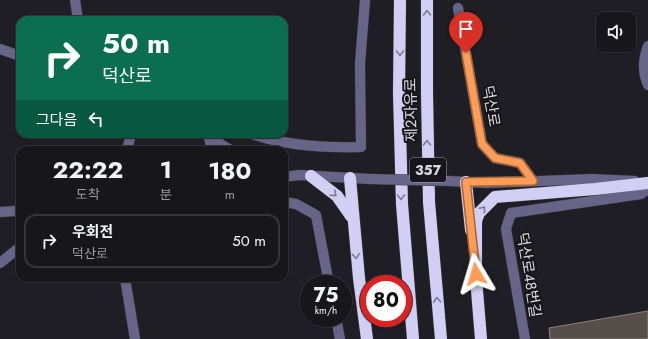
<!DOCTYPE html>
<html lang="ko">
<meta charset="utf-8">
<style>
:root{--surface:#16161b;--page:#1f1f24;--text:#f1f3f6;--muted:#9e9fa3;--line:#35353a}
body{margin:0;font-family:Jost,"Noto Sans KR",sans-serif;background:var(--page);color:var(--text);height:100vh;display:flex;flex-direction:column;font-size:15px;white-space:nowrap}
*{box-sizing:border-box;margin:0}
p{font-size:13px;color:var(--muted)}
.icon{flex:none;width:22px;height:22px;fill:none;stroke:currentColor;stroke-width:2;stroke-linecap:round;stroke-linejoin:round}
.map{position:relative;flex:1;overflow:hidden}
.drawer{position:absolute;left:16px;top:146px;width:272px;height:136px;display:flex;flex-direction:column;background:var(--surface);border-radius:12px;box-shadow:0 1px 3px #0004,0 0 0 1px var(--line)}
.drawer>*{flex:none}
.top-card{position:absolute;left:16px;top:16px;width:272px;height:122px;border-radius:12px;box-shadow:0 1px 3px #0004,0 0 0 1px var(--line);background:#0b6e4f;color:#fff;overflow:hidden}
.controls{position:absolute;left:596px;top:12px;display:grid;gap:8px}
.controls a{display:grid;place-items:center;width:40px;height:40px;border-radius:8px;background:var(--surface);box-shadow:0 1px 3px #0004,0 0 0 1px var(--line);font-size:20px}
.speed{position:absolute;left:300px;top:275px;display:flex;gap:8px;font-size:20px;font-weight:700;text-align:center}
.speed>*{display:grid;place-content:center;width:52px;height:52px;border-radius:50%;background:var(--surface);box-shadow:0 1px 3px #0004,0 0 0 1px var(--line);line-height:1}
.speed small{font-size:10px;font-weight:400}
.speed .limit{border:6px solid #d22;background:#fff;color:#111}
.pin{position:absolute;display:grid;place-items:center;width:34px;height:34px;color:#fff;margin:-41px -17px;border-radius:50% 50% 50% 0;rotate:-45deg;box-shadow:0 0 4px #0007}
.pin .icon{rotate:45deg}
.me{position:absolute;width:44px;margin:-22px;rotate:353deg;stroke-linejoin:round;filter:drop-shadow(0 0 3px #0008)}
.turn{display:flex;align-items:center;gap:14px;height:84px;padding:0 20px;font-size:18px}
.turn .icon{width:52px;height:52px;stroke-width:2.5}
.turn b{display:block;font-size:28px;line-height:34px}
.then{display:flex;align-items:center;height:38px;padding:0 20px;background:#0003;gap:8px;font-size:15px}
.eta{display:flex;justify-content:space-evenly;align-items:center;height:68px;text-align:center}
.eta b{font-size:24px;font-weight:700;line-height:28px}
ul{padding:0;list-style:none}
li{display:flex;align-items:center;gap:12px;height:54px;margin:0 8px 6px;padding:0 12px;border:2px solid var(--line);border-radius:12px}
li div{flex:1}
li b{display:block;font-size:15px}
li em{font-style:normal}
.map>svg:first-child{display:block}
.building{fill:#554e4a;stroke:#8a827e}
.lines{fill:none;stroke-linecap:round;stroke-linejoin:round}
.minor-casing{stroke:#38383e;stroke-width:11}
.highway-casing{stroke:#38383e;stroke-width:13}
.minor{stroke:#666588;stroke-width:10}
.highway{stroke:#d1d0f4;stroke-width:12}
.minor-bridge-casing{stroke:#38383e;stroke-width:11;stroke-linecap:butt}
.minor-bridge{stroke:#666588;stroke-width:10}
.oneway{stroke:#7c7c92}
.route-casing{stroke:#a56539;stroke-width:10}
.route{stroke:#fe9c58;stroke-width:7}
.labels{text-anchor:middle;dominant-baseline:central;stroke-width:4;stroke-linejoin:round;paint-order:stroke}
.shield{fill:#15151b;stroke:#9f9fa4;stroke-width:1}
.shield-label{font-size:14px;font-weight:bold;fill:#dadade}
.street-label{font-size:15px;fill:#dadade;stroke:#15151b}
</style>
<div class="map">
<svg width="648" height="339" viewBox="0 0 648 339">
<rect width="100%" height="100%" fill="#1e1e24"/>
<!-- building -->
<path class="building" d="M 648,311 L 648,339 L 550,339 L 549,328 Z"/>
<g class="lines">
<!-- minor casing -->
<g class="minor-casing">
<path id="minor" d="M 75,0 L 78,20
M 458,8 L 482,144 L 495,158 L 520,163 L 533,181
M 648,46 C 643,60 642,71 648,85
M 0,49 L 20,56
M 208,134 L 222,145 L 231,150
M 208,134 L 212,150
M 252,134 C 287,146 325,148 361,147 L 360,64 L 365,0
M 127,150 L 131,134
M 284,177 L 299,175 L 370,179
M 449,181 L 486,183 L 592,179 L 635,181
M 284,202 L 296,204 L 316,215 L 329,284
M 0,212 L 15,211 L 20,212
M 0,263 L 20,247
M 125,278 L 135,339
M 336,318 L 340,339
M 525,339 L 506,229 L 511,213 L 641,194 L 648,189"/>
</g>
<!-- highway casing -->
<g class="highway-casing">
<path id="highway" d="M 400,0 L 399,93 L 402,204 L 413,339
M 427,0 L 427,93 L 429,202 L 441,339
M 311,176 L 337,196 L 351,216
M 350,178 L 359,278 L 367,339
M 466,182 L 471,230
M 475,266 L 481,339
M 476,274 L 476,221 L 479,213 L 495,197 L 595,189 L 648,183"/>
</g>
<!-- minor -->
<use href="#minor" class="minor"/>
<!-- highway -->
<use href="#highway" class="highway"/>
<!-- minor-bridge casing -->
<g class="minor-bridge-casing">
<path id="minor-bridge" d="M 370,179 L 449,181"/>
</g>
<!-- minor-bridge -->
<use href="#minor-bridge" class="minor-bridge"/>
</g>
<!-- one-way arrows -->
<defs><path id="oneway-chevron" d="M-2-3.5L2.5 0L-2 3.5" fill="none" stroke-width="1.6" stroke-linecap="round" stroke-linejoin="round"/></defs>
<g class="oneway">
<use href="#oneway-chevron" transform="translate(427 13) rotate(-90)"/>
<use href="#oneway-chevron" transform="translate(400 53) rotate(90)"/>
<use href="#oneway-chevron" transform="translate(427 143) rotate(-91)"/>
<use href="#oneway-chevron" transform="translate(334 194) rotate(42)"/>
<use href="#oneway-chevron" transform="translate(401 197) rotate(89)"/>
<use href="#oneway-chevron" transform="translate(483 209) rotate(-49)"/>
<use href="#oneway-chevron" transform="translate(356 256) rotate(84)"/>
<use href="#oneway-chevron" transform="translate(437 300) rotate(-95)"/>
</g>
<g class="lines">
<!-- route casing -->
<g class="route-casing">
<path id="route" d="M 466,53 L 482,144 L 495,158 L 520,163 L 533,181 L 466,182 L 476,274"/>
</g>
<!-- route -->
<use href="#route" class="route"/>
</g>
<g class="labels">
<!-- shield labels -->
<rect class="shield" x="410" y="158" width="36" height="24" rx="3"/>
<g class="shield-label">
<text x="428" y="170">357</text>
</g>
<!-- street labels -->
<g class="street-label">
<text transform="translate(491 106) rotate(80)">덕산로</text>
<text transform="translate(411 110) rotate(-91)">제2자유로</text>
<text transform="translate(529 275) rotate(81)">덕산로48번길</text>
</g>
</g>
</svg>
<div class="controls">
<a><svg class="icon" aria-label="sound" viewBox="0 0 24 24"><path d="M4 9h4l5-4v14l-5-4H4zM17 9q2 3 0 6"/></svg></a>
</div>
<div class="speed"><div>75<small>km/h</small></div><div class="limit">80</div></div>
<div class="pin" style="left:466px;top:53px;background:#d93025"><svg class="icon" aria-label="arrive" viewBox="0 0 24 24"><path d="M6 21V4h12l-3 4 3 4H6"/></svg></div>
<svg class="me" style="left:476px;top:274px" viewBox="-20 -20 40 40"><path d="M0-17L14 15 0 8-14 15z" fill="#fe9c58" stroke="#fff" stroke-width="4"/></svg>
<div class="top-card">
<div class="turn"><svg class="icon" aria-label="right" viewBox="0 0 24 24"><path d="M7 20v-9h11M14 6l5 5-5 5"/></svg><div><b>50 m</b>덕산로</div></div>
<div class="then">그다음<svg class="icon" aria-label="left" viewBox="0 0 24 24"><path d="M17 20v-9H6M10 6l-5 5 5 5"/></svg></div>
</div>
<section class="drawer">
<div class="eta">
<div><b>22:22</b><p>도착</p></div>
<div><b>1</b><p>분</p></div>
<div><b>180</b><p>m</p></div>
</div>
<ul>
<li><svg class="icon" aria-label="right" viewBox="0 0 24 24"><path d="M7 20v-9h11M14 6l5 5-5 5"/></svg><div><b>우회전</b><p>덕산로</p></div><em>50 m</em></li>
</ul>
</section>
</div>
